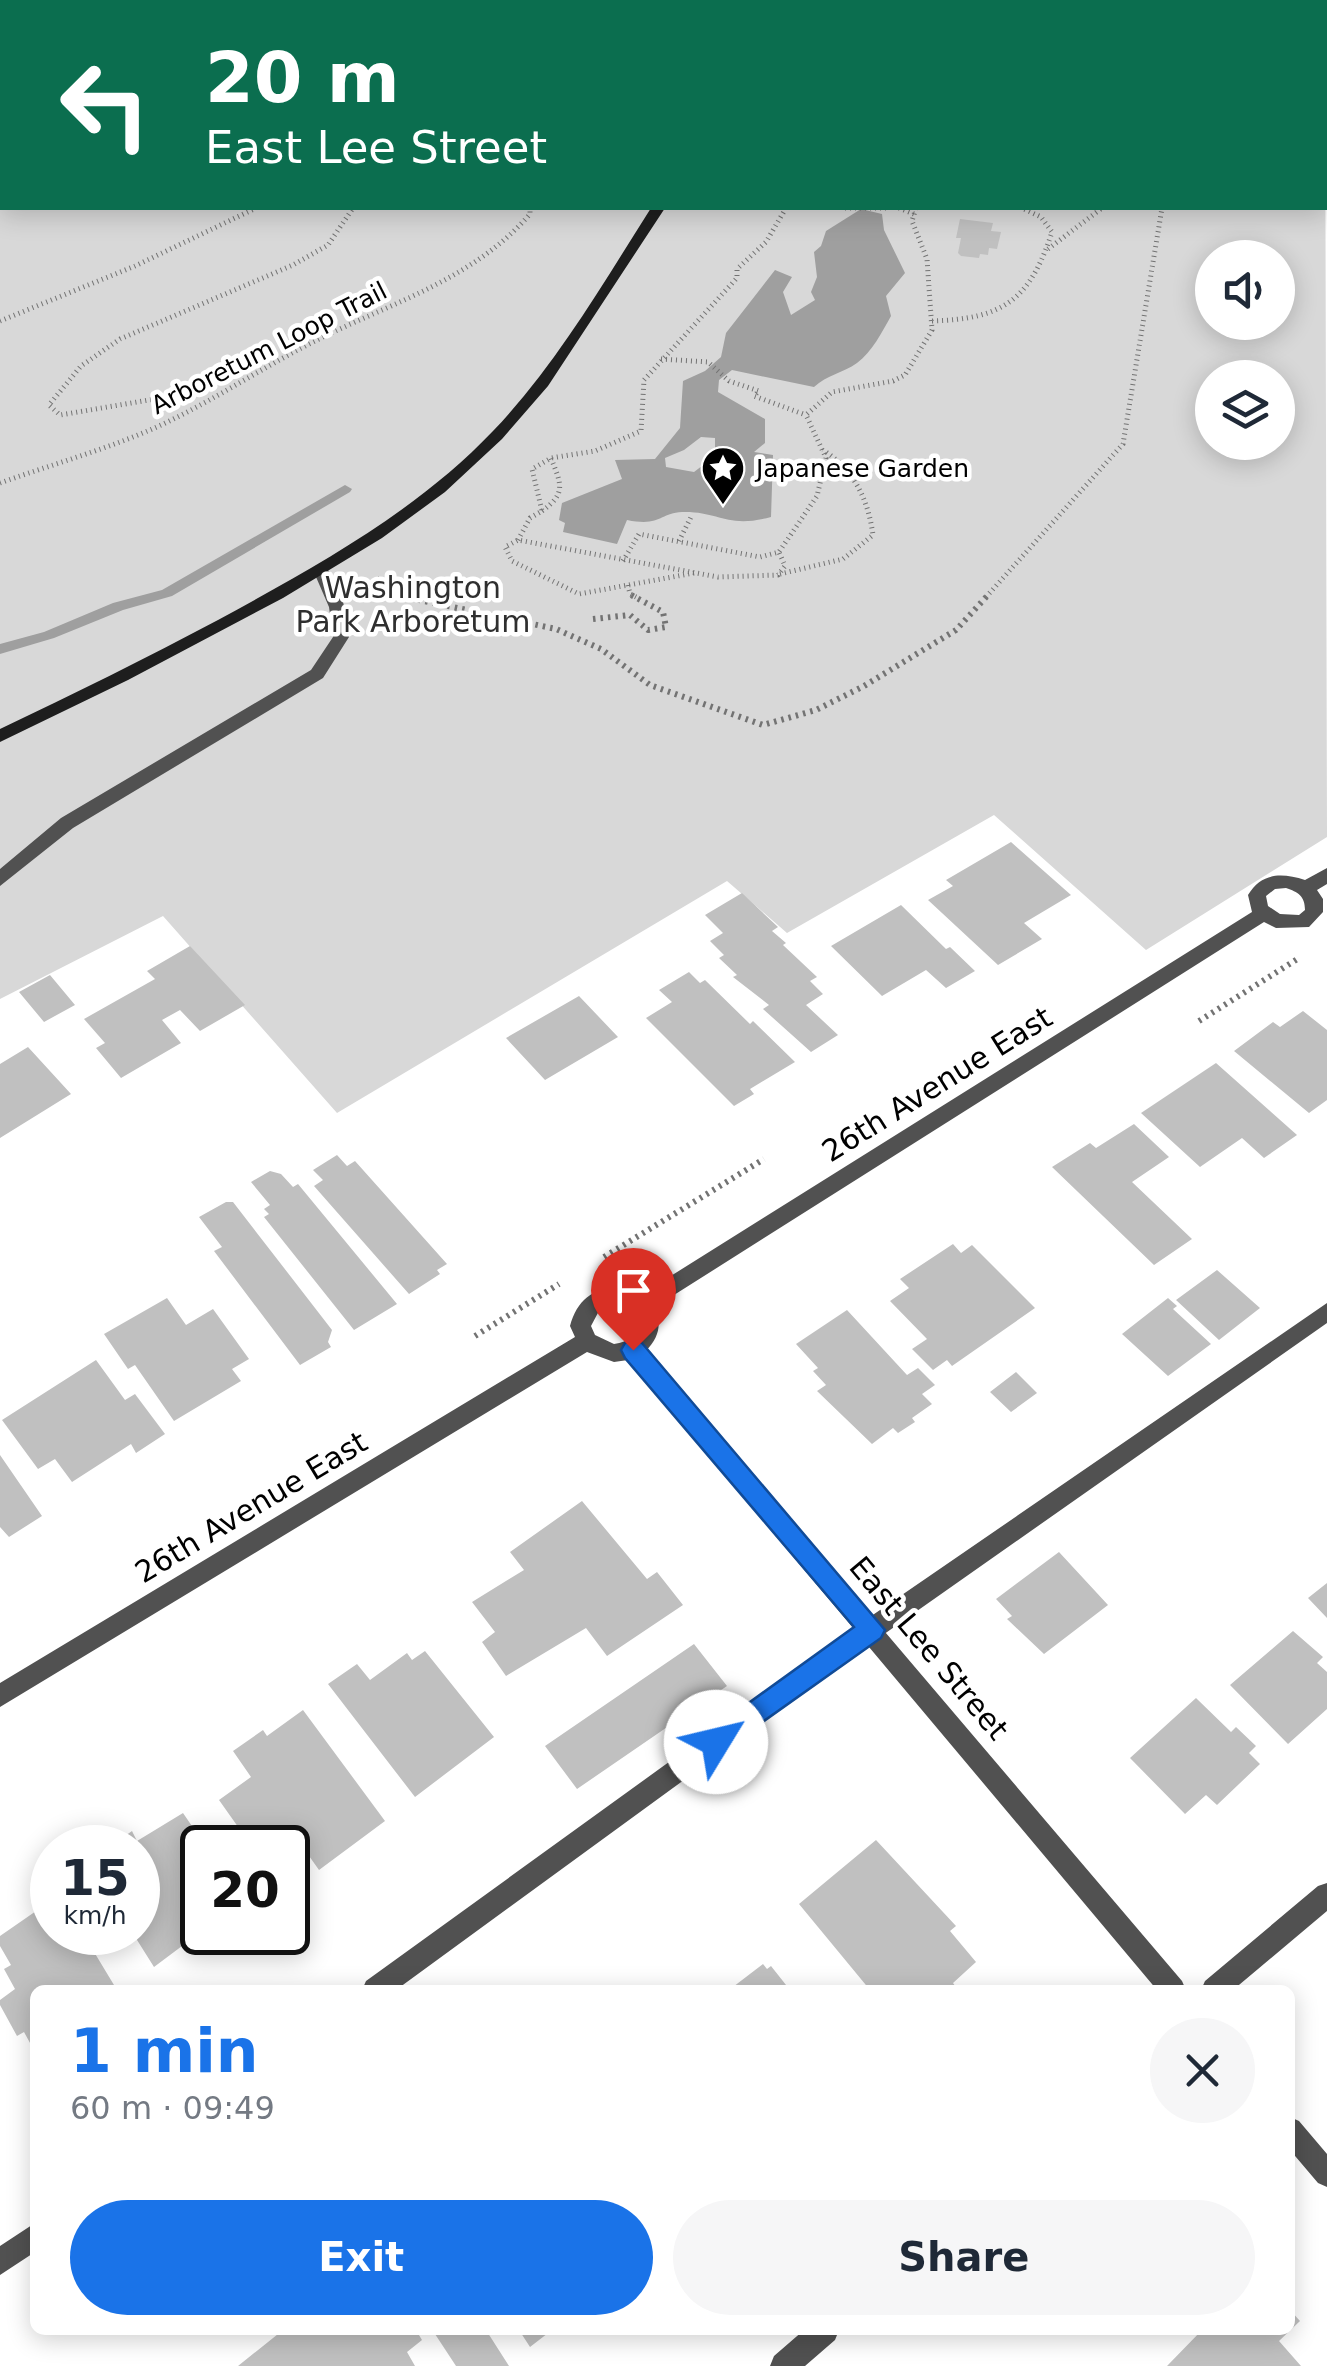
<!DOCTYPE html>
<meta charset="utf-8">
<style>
:root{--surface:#fff;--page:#f6f6f7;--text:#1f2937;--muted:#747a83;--accent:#1a73e8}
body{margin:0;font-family:"DejaVu Sans",sans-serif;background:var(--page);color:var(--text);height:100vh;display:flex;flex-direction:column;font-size:38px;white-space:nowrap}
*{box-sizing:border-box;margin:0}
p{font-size:32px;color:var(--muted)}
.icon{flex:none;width:55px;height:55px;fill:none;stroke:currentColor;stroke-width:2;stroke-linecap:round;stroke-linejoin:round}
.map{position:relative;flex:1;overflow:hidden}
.sheet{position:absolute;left:30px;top:1985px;width:1265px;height:350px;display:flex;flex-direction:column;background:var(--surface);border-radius:15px;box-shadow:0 5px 25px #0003}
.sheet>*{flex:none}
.banner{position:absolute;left:0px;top:0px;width:1328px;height:210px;box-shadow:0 5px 25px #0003;background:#0b6e4f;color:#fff;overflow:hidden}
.tools{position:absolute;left:1195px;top:240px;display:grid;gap:20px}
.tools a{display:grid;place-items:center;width:100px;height:100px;border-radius:50%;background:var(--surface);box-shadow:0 5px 25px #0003;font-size:50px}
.speed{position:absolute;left:30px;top:1825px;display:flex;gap:20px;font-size:50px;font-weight:700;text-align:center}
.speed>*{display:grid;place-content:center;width:130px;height:130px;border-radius:50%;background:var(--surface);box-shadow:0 5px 25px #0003;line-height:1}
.speed small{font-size:25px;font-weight:400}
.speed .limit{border:5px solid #111;border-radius:15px;background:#fff;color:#111}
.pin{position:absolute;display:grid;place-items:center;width:85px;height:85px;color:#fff;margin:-102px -42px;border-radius:50% 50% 50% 0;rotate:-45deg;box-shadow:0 0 10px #0007}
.pin .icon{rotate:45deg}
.me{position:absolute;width:110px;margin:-55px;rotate:54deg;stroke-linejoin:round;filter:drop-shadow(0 0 8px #0008)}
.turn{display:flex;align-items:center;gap:35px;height:210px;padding:0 40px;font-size:45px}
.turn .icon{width:130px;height:130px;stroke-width:2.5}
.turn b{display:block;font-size:70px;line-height:85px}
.round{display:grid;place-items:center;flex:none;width:105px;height:105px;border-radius:52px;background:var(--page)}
.head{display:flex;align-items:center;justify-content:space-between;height:170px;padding:0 40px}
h1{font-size:60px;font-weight:600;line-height:75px;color:var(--accent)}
.action{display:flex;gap:20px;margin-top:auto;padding:20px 40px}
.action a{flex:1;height:115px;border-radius:60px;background:var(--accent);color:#fff;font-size:40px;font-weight:600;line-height:115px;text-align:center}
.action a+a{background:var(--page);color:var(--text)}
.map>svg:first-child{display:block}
.green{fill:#d8d8d8;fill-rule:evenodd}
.water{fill:#9f9f9f;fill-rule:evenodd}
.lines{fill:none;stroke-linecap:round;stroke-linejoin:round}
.stream{fill:#9f9f9f;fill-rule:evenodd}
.building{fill:#c0c0c0}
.path-far1{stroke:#737373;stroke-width:5;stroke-dasharray:1 4;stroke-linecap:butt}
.path{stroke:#737373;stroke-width:6;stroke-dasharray:2.5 5;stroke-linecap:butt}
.service{fill:#515151;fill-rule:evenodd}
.minor{fill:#515151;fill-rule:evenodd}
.secondary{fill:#1e1e1e;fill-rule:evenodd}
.route{fill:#1a73e8;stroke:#114b97;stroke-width:2.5}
.labels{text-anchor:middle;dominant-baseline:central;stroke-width:9;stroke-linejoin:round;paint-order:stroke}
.far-street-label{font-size:25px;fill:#000;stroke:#fff}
.far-poi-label{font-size:25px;fill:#000;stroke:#fff;text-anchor:start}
.park-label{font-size:30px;fill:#2f2f2f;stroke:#fff}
.street-label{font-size:30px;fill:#000;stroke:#fff}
</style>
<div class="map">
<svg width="1327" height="2366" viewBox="0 0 1327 2366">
<rect width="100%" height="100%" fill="#fff"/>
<!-- green -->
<path class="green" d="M 0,0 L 1327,0 L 1325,7 L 1325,2 L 2,2 L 2,208 L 1325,208 L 1325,28 L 1327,837 L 1146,950 L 994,815 L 787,933 L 727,881 L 337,1113 L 163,916 L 0,999 ZM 1212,258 L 1278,258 L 1278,322 L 1212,322 ZM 1212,378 L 1278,378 L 1278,442 L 1212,442 Z"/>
<!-- water -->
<path class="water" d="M 861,209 L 882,214 L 884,230 L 905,273 L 886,296 L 891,316 C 882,332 872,352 857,363 C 843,373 827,375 814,387 L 732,370 L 719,380 L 718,392 L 765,419 L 765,443 L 754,452 L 773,455 L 771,517 C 726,529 720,511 682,512 C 659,513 661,527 627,520 L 617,544 L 563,532 L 565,523 L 559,520 L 562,503 L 622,479 L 615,460 L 655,459 L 680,428 L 683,381 L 705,371 L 721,357 L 726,333 L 775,270 L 792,277 L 783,292 L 791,315 L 815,300 L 811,292 L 817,277 L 814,252 L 821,246 L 826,231 ZM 701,437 L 715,438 L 715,456 L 694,472 L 666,467 L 665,458 L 684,450 Z"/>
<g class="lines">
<!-- stream -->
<path class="stream" d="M 345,485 L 352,489 L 350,492 L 172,596 L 123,610 L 54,638 L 0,654 L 0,644 L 44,632 L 113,603 L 162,590 Z"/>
</g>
<!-- building -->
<path class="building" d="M 960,219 L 993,223 L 991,231 L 1001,232 L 997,249 L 989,248 L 988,255 L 980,254 L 979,258 L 961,256 L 958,253 L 961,238 L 956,238 Z
M 1011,842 L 1071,895 L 1024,923 L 1042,939 L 998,965 L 928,900 L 953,886 L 946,880 Z
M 742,893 L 778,927 L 772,931 L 786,943 L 783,945 L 817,977 L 810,981 L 823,994 L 806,1005 L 838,1035 L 811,1052 L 763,1009 L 769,1005 L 733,977 L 737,975 L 719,958 L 724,955 L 710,941 L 723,933 L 705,915 Z
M 901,905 L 946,949 L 950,947 L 975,971 L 946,988 L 926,970 L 882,996 L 831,946 Z
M 190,946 L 245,1005 L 200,1031 L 180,1010 L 162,1020 L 181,1043 L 121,1078 L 96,1048 L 105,1043 L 84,1019 L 155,979 L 147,971 Z
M 689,972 L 700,983 L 705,980 L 750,1024 L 753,1021 L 795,1062 L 750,1089 L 754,1094 L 734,1106 L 646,1018 L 672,1002 L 659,990 Z
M 50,975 L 75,1005 L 44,1022 L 19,992 Z
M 579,996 L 618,1037 L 545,1080 L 506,1038 Z
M 1303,1011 L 1327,1030 L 1327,1100 L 1309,1113 L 1234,1051 L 1273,1022 L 1280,1027 Z
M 28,1047 L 71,1094 L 0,1138 L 0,1064 Z
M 1216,1063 L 1297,1135 L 1264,1158 L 1242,1138 L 1200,1167 L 1141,1113 Z
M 1134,1124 L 1169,1157 L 1132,1182 L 1192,1239 L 1154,1265 L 1052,1167 L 1090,1143 L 1096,1148 Z
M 337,1155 L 347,1166 L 355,1161 L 447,1264 L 437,1270 L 440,1274 L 409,1294 L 314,1186 L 323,1180 L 313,1170 Z
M 270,1171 L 281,1174 L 293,1187 L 298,1184 L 397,1304 L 354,1330 L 264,1217 L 269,1214 L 264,1209 L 270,1205 L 251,1182 Z
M 226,1202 L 233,1202 L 332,1330 L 328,1342 L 331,1347 L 300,1365 L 214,1251 L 222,1247 L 199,1217 Z
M 953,1244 L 961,1253 L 972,1245 L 1035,1308 L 952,1366 L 947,1360 L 933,1370 L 912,1349 L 927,1339 L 890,1301 L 909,1288 L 900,1279 Z
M 1217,1270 L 1260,1308 L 1219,1340 L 1176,1300 Z
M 167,1298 L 186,1325 L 213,1309 L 249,1359 L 232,1369 L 241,1381 L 174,1421 L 135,1365 L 128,1369 L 104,1334 Z
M 1168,1298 L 1177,1306 L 1173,1309 L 1211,1344 L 1168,1376 L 1122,1334 Z
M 847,1310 L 907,1375 L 918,1368 L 935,1385 L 922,1394 L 932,1404 L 912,1418 L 915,1422 L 898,1433 L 893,1428 L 872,1444 L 817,1391 L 826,1385 L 813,1371 L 818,1368 L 796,1344 Z
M 96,1360 L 125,1400 L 135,1394 L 165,1434 L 136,1453 L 131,1444 L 72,1482 L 55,1459 L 38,1469 L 2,1420 Z
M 1016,1372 L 1037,1393 L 1011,1412 L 990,1392 Z
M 0,1455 L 42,1516 L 9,1537 L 0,1527 Z
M 582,1501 L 647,1579 L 657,1572 L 683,1605 L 607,1656 L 586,1628 L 506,1676 L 482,1642 L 495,1632 L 472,1602 L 524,1570 L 510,1552 Z
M 1059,1552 L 1108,1605 L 1044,1654 L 1007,1619 L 1012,1616 L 996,1599 Z
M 1327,1583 L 1327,1618 L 1308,1598 Z
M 1293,1631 L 1323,1657 L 1317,1663 L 1327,1672 L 1327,1709 L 1288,1744 L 1230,1685 Z
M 694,1644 L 727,1686 L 577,1789 L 545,1746 Z
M 425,1651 L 494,1737 L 415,1797 L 328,1684 L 357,1664 L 370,1680 L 407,1653 L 412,1660 Z
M 1196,1698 L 1231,1732 L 1236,1727 L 1256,1746 L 1249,1753 L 1260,1764 L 1217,1805 L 1206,1795 L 1185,1814 L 1130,1758 Z
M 303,1710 L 385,1821 L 319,1870 L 297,1839 L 285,1848 L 253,1848 L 219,1800 L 251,1777 L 233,1751 L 263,1730 L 267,1736 Z
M 183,1813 L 207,1848 L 202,1848 L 202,1931 L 154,1967 L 132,1932 L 138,1932 L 138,1848 L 108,1848 L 132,1831 L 137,1841 Z
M 876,1840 L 956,1926 L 950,1931 L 976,1962 L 953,1983 L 958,1990 L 870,1990 L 799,1904 Z
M 52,1900 L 52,1932 L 82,1932 L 117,1990 L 35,1990 L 35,2052 L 24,2032 L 17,2036 L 0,2005 L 0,2000 L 15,1989 L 4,1969 L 11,1965 L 0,1946 L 0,1936 Z
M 763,1964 L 767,1969 L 771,1966 L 790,1990 L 729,1990 Z
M 1290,2310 L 1300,2321 L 1279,2341 L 1301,2366 L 1167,2366 L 1202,2330 L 1290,2330 Z
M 283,2330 L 416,2330 L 422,2340 L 407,2352 L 415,2366 L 238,2366 Z
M 439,2330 L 486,2330 L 509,2366 L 456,2366 L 435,2334 Z
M 519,2330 L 552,2330 L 530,2347 Z"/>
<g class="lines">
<!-- path-far1 -->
<path class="path-far1" d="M 420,2 L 426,0
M 496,2 L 501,0
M 642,2 L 646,0
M 845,208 L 887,208
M 899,208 L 914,214
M 1048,249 L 1102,208
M 0,321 L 135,266 L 256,208
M 932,321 C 1003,319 1030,300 1052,232 L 1041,217 L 1022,208
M 661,359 L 708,362 L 729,381 L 759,391 L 754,396 L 806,415
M 161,398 L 60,415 L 49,405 L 81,366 L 120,339 L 293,265 L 328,245 L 353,208
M 0,483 C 53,464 108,449 159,426 C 215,400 266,365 321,338 C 394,302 475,278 530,214 L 530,208
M 542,511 C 567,493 561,484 551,458
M 518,540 L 530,518 L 542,511 L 532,469 L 551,458 L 595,451 L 641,431 L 644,380 L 737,278 L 737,269 L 766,242 L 786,208
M 679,541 L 691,517
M 623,561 L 639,534 L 760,557 L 779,552 L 817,496 L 826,458 L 806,415 L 832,392 L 893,381 L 905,375 L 932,330 L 927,259 L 912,221 L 916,208
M 694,573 L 579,594 L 512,561 L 505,547 L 518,540 L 718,577 L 778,575 L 785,566 L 779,552
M 780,574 L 843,559 L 873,535 C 868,499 854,470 823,450
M 377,578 L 403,597
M 628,585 L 630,594 L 636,597
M 986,597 L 1123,444 L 1162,208"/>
<!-- path -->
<path class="path" d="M 396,595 L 556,629 L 601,649 L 650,685 L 763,725 L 816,710 L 864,686 L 956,630 L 988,595
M 593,619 L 630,615 L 648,630 L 666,627 L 663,612 L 631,595
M 1199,1021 L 1299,958
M 604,1257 L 764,1159
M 475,1336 L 559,1284"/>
<!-- service -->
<path class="service" d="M 1327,1303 L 1327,1323 L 880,1637 L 396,1990 L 362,1990 L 366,1981 L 864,1621 Z
M 35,2223 L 35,2252 L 0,2275 L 0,2246 Z"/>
<!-- minor -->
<path class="minor" d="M 1327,35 L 1327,44 L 1325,45 L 1325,36 Z
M 1325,86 L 1327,87 L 1327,98 L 1325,97 Z
M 321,565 C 342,576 346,615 349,637 L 323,678 L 73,828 L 0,886 L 0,869 L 61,818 L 311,670 L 333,637 L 329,607 L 313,570 Z
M 1327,868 L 1327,884 L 1317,890 L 1323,899 L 1323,912 L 1309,927 L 1276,928 L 1264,922 L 655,1307 C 662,1325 659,1337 646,1351 L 1182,1981 L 1186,1990 L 1157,1990 L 628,1360 L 614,1362 L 587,1352 L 0,1707 L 0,1683 L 575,1337 L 570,1326 C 577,1300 592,1290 618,1284 L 642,1294 L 1252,912 L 1248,895 C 1262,872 1282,873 1305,880 ZM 1286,888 C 1298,892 1305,896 1305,910 L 1299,915 L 1280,914 L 1268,906 L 1266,896 L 1275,889 ZM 617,1302 L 635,1310 C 643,1330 634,1341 614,1344 L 595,1335 L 591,1326 L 600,1309 Z
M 1327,1883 L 1327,1911 L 1233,1990 L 1201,1990 L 1205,1981 L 1318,1886 Z
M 1290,2117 L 1299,2121 L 1327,2154 L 1327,2187 L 1318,2183 L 1290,2150 Z
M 804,2330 L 839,2330 L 835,2340 L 805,2366 L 770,2366 L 774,2356 Z"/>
<!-- secondary -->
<path class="secondary" d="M 651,208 L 665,208 L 548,386 L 502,439 L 445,492 L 382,538 L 283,598 L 128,680 L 0,742 L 0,729 C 74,694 146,658 218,620 C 315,567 416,512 493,431 C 556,365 602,285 651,208 Z"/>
</g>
<!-- route -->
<path class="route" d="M 633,1340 L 642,1343 L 885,1630 L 881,1638 L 716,1755 L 707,1751 L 703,1742 L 707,1733 L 854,1627 L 625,1358 L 621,1350 L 625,1343 Z"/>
<!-- icons -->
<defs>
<g id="sight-pin" transform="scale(2.25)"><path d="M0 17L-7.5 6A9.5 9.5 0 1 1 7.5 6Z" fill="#000" stroke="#fff"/><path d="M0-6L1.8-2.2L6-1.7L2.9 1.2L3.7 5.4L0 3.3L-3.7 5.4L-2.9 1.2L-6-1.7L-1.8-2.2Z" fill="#fff"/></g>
</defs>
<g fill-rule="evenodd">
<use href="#sight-pin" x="723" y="468"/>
</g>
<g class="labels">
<!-- far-street labels -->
<g class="far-street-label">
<text transform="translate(269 348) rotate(-27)">Arboretum Loop Trail</text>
</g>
<!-- far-poi labels -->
<g class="far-poi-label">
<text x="756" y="468">Japanese Garden</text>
</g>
<!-- park labels -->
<g class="park-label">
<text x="413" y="587">Washington<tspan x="413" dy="34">Park Arboretum</tspan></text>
</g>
<!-- street labels -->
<g class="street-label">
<text transform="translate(937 1084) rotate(-32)">26th Avenue East</text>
<text transform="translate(251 1507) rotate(-31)">26th Avenue East</text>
<text transform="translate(929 1648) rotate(50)">East Lee Street</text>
</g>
</g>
</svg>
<div class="tools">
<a><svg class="icon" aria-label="sound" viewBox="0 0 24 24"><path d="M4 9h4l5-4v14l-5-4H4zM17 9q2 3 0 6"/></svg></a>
<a><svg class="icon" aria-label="layers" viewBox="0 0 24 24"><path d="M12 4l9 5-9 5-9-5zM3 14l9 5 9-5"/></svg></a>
</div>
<div class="speed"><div>15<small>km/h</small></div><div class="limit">20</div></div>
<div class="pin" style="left:633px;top:1350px;background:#d93025"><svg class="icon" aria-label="arrive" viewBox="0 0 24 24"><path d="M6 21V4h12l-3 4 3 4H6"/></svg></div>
<svg class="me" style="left:716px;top:1742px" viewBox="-20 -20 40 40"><circle r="19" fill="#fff"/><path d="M0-13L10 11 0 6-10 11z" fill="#1a73e8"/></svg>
<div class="banner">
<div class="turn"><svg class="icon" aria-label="left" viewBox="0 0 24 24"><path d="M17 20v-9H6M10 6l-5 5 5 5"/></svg><div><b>20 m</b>East Lee Street</div></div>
</div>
<section class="sheet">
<div class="head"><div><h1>1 min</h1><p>60 m · 09:49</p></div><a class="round"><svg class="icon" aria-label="close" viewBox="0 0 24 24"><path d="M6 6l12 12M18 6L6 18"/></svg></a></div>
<div class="action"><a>Exit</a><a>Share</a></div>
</section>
</div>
